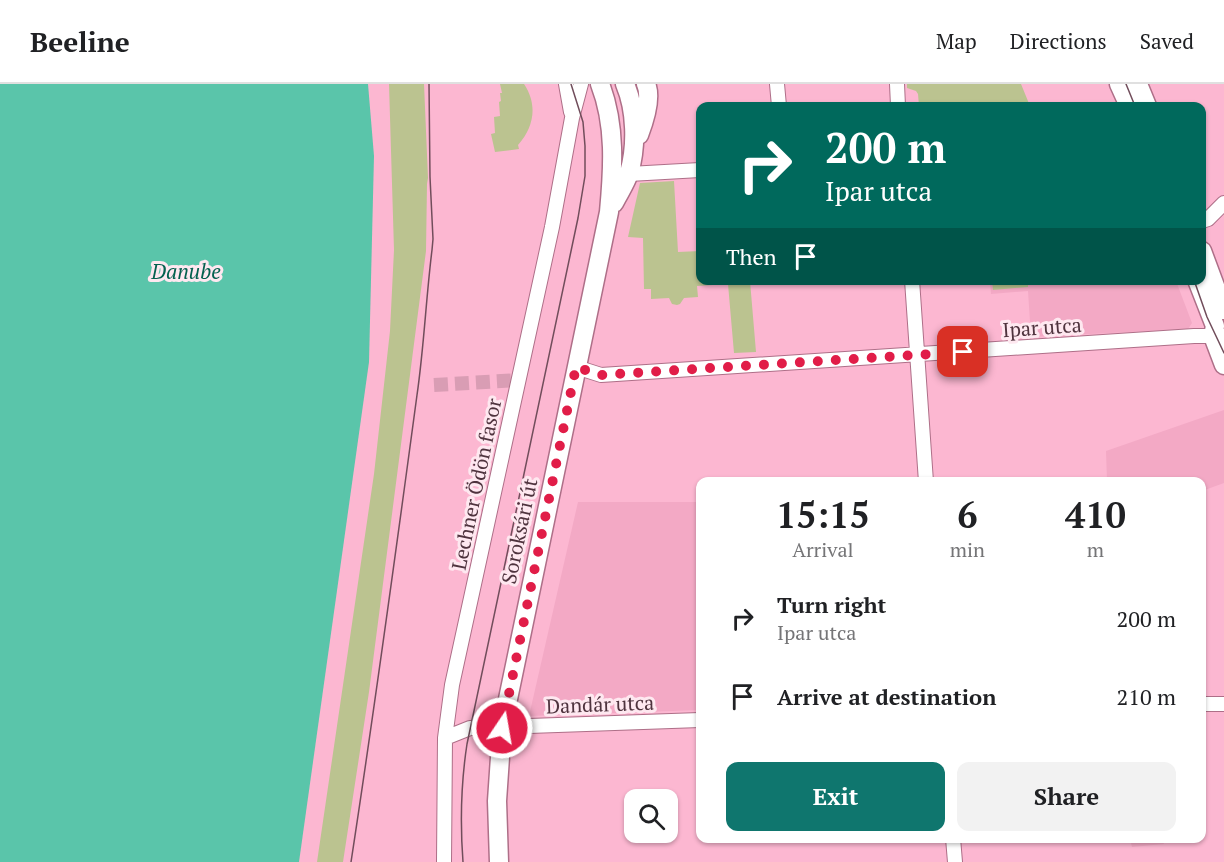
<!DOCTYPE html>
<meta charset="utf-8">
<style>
:root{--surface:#fff;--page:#f2f2f2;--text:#202124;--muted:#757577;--line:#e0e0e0;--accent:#0f766e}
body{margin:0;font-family:"PT Serif",serif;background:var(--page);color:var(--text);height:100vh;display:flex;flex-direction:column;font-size:22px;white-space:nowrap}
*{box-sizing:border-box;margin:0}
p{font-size:20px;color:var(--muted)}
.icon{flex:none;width:33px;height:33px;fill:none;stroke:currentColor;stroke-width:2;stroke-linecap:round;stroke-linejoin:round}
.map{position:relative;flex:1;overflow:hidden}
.details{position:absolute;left:696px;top:393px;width:510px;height:366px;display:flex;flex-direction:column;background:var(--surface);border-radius:12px;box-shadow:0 2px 4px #0004}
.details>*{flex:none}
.hud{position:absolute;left:696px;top:18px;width:510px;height:183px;border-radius:12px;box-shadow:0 2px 4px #0004;background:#00695c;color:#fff;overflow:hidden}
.buttons{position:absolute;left:624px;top:705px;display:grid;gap:12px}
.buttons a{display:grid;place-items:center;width:54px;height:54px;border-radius:12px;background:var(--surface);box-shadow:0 2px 4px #0004;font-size:30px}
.pin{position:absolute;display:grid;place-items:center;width:51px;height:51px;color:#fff;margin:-26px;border-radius:12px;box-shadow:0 3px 9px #0006}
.me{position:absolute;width:66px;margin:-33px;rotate:12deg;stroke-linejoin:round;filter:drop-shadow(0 0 4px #0008)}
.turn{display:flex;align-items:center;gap:21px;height:126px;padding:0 30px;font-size:27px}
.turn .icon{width:78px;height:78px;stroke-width:2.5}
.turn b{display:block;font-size:42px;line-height:51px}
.then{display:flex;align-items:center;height:57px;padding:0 30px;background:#0003;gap:12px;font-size:22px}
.eta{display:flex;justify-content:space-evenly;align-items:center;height:102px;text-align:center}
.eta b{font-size:36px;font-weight:700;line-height:42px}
.button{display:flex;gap:12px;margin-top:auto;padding:12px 30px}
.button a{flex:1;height:69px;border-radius:12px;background:var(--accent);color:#fff;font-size:24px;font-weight:700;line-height:69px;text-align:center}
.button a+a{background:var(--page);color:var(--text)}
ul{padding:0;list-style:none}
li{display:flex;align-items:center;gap:18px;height:78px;padding:0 30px}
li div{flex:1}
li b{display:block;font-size:22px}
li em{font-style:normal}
header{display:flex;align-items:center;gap:36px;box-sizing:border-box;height:84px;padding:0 30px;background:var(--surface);border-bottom:2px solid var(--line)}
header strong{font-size:28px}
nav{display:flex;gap:33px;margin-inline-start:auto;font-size:21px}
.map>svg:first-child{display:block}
.built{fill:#f3a9c5}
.green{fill:#bbc390}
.water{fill:#5ac5aa}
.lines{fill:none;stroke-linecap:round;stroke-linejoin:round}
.street-tunnel{stroke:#d99db4;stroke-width:14;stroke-dasharray:14 7;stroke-linecap:butt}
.street-casing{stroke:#ae6f88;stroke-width:16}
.secondary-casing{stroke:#ae6f88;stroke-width:21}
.street{stroke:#fff;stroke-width:14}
.secondary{stroke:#fff;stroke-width:18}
.tram{stroke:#714d5b;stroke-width:1.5}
.route{stroke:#e11d48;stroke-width:10;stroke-dasharray:0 18}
.labels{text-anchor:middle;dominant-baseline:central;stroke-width:6;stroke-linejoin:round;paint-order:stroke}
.street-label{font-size:20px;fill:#4f333e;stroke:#fee8f0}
.water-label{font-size:21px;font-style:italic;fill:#04614f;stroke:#fee8f0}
</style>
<header>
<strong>Beeline</strong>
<nav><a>Map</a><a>Directions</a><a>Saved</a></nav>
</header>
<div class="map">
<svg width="1224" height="778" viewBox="0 0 1224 778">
<rect width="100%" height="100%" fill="#fcb7d1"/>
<!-- built -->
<path class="built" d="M 990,197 L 1176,197 L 1192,239 L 1188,245 L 1031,253 L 1028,207 L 991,210 Z
M 1224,326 L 1224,399 L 1202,407 L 1202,398 L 1107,397 L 1106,367 Z
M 578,418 L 700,418 L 700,626 L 529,632 Z
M 1130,755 L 1162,755 L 1164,760 L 1132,763 Z"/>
<!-- green -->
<path class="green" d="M 389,0 L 424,0 L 428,94 L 427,100 L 426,167 L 369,608 L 343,778 L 317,778 L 374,390 L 390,247 L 394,166 Z
M 500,0 L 524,0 C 538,21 534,43 518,61 L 519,65 L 495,68 L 491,50 L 495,49 L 494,33 L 500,32 L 499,18 L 501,17 L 500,9 L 502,9 Z
M 907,0 L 1021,0 L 1030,22 L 919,22 L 918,10 L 916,7 L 907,4 Z
M 674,97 L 678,168 L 700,167 L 700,196 L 750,197 L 756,268 L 734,269 L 728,200 L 697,202 L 698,213 L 684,214 L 680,220 L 677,221 L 672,220 L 669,214 L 651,215 L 651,205 L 644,205 L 643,154 L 628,153 L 640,99 Z
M 992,197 L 1028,197 L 1028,203 L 993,206 Z"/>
<!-- water -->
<path class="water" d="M 0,0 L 368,0 L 374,72 L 369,278 L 299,778 L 0,778 Z"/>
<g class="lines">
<!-- street-tunnel -->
<path class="street-tunnel" d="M 434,301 L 519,296"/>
<!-- street casing -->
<g class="street-casing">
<path id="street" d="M 566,0 L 571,28
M 777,0 L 779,22
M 897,0 L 898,22
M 629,90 L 700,86
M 1202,137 L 1208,135 L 1224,119
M 912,196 L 926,398
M 576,283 L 601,291 L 1194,252 L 1224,252
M 1202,620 L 1224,620
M 445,654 L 470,644 L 700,636
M 953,754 L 955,778
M 444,778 L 445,654 L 452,601 L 552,143 L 572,34 L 581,0"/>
</g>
<!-- secondary casing -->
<g class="secondary-casing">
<path id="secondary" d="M 1119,0 L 1129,22
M 1138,0 L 1147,22
M 639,51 C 644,38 652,13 646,0
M 614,119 C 619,109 626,99 629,89 C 637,62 636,26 625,0
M 1202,167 L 1224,226
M 1197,196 L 1215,242 L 1213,252 L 1224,281
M 499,778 L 497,717 L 502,644 L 609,128 C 613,85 616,41 600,0"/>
</g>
<!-- street -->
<use href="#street" class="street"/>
<!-- secondary -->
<use href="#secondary" class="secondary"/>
<!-- tram -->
<path class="tram" d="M 1126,0 L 1135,22
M 1194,196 L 1207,233 L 1224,269
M 351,778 C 375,622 396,467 417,311 C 424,263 426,214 432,166 L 433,155 L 430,93 L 429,0
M 463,778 C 460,738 461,699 467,660 L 578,134 L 585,92 L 585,62 L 583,38 L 571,0"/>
</g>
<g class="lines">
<!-- route -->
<path class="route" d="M 502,644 L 576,283 L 601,291 L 963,268"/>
</g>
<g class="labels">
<!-- street labels -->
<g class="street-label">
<text transform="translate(1042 243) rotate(-4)">Ipar utca</text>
<text transform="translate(476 400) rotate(-78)">Lechner Ödön fasor</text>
<text transform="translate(519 447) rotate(-78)">Soroksári út</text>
<text transform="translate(600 620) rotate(-2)">Dandár utca</text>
</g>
<!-- water labels -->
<g class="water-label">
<text x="186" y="187">Danube</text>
</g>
</g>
</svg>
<div class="buttons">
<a><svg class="icon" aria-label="search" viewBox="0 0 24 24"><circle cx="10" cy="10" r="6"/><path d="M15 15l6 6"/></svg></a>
</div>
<div class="pin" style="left:963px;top:268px;background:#d93025"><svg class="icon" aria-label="arrive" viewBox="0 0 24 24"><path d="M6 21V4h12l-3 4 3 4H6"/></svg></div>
<svg class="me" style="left:502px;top:644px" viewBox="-20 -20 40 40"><circle r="17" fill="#e11d48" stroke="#fff" stroke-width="3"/><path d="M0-11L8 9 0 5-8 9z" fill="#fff"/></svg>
<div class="hud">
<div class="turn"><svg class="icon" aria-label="right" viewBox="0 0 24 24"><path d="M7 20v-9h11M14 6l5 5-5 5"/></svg><div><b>200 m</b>Ipar utca</div></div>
<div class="then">Then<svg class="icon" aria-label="arrive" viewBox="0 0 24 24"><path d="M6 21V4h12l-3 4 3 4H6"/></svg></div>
</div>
<section class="details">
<div class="eta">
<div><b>15:15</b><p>Arrival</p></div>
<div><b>6</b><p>min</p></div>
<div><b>410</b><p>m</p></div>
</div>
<ul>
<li><svg class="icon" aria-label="right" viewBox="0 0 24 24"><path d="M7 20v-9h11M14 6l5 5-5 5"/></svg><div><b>Turn right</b><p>Ipar utca</p></div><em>200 m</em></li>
<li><svg class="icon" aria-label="arrive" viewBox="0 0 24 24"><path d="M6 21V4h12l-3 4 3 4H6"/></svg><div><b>Arrive at destination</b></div><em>210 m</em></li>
</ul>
<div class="button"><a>Exit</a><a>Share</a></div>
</section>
</div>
